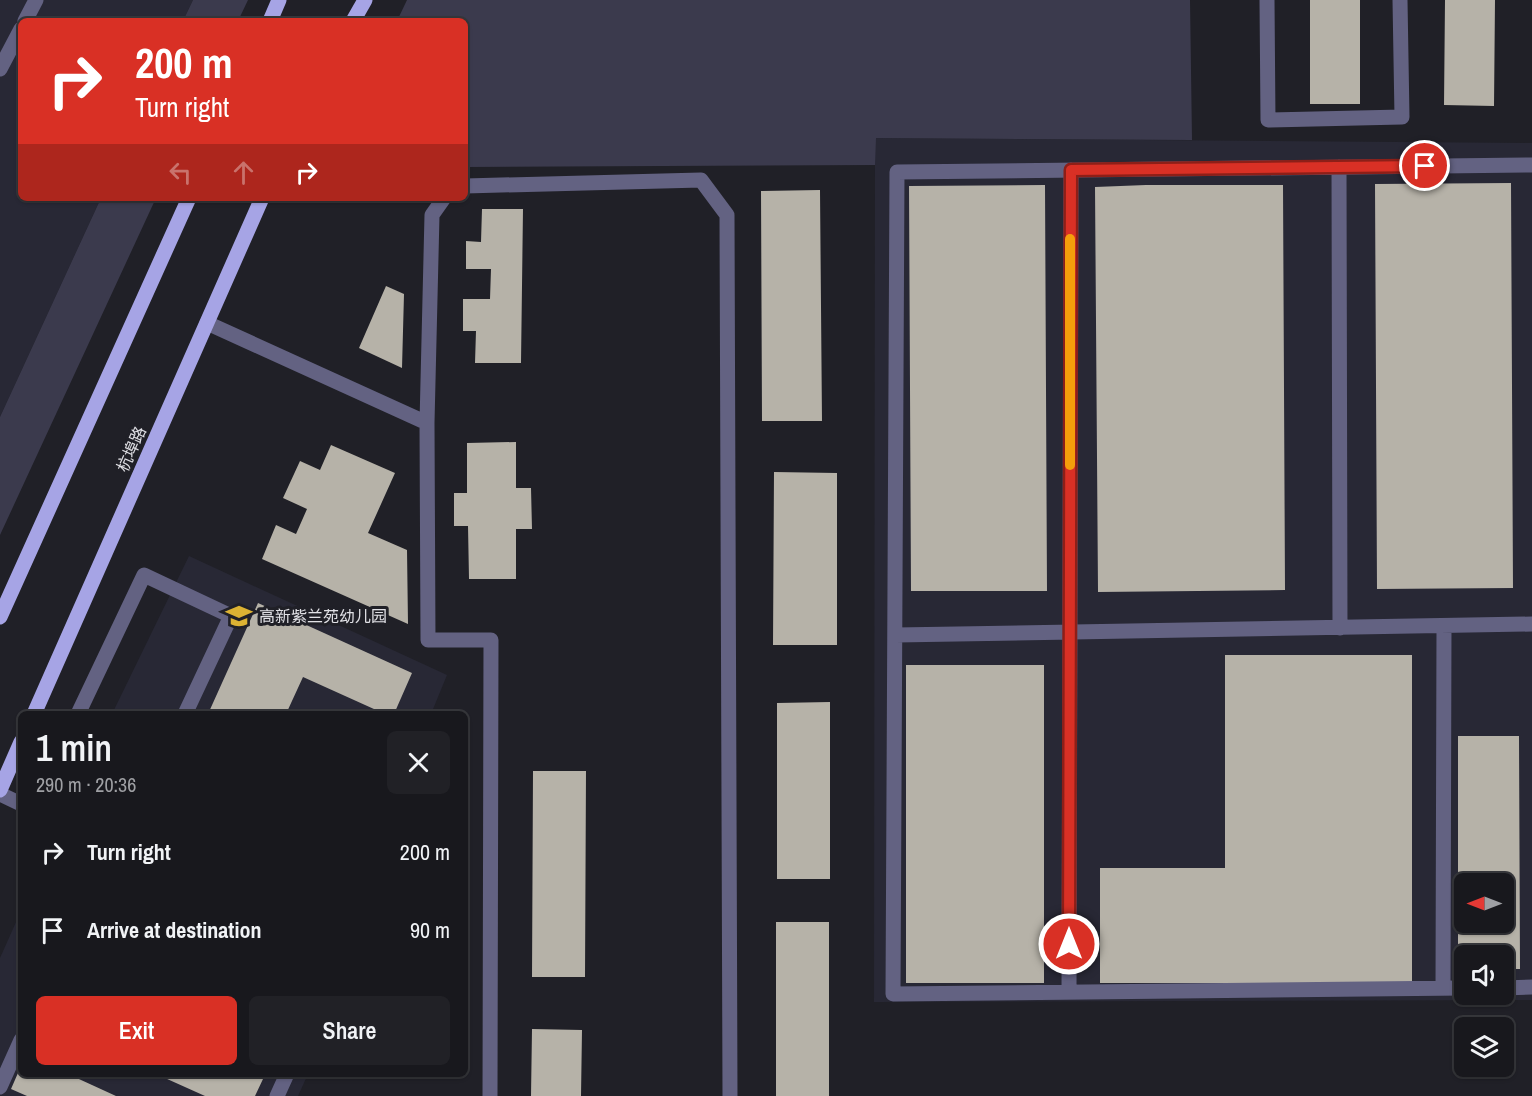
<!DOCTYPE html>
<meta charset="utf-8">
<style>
:root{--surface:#18181d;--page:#212126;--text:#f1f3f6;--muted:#9fa0a4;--line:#36373b;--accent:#d93025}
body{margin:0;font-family:"Archivo Narrow","Noto Sans SC",sans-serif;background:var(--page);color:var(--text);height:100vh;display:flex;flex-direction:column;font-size:22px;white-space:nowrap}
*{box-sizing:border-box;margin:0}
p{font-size:20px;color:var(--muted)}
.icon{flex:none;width:33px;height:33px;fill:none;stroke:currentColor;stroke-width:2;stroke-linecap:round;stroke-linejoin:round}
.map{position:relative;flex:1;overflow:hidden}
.side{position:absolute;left:18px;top:711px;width:450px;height:366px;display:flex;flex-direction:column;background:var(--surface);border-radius:9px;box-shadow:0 2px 4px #0004,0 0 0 2px var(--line)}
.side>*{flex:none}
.banner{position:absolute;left:18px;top:18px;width:450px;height:183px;border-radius:9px;box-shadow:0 2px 4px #0004,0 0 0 2px var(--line);background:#d93025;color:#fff;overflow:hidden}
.needle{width:39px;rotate:270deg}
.fabs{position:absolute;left:1454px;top:873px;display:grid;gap:12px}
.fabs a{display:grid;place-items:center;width:60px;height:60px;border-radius:9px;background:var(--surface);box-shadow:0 2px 4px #0004,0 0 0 2px var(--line);font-size:30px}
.pin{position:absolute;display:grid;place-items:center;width:51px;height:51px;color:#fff;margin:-26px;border:3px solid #fff;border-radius:50%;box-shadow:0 2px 6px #0007}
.me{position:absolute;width:66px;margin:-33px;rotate:0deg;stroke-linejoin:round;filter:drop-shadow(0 0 4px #0008)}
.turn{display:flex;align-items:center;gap:21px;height:126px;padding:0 18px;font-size:27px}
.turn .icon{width:78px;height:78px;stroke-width:2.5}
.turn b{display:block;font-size:42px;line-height:51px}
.lanes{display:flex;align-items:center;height:57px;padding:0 18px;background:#0003;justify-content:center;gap:30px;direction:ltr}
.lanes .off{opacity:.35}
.round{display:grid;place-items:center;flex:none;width:63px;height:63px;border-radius:9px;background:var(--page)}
.head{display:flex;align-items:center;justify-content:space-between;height:102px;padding:0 18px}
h1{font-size:36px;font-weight:600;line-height:45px}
.button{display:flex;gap:12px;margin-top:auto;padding:12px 18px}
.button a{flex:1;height:69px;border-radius:9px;background:var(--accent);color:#fff;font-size:24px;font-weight:600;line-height:69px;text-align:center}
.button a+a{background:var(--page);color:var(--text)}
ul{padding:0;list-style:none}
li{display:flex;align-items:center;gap:18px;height:78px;padding:0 18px}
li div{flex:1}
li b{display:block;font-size:22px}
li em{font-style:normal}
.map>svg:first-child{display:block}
.built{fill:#282835;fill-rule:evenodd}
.green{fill:#3b3a4d}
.building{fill:#b6b2a8;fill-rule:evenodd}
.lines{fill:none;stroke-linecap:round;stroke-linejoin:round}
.minor{stroke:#636282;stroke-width:15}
.major{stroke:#a6a4e5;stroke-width:15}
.route-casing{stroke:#8d1f18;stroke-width:15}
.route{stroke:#d93025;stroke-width:10}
.slow{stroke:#f59e0b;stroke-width:10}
.labels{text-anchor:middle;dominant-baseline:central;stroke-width:6;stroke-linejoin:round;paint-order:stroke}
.street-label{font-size:16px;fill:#e0e0e5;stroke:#202027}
.poi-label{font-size:16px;fill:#e0e0e5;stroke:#202027;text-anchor:start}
</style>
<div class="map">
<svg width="1532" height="1096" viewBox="0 0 1532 1096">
<rect width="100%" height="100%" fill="#202027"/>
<!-- built -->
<path class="built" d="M 0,0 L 193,0 L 183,21 L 21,21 L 21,198 L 101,198 L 0,417 Z
M 875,138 L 1532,143 L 1532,1000 L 874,1002 ZM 1464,884 L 1503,884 L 1503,922 L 1464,922 ZM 1464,956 L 1503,956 L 1503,994 L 1464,994 Z
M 189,556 L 447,675 L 431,714 L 112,714 Z
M 21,911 L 21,1074 L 308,1074 L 298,1096 L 0,1096 L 0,958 Z"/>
<!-- green -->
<path class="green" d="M 193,0 L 248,0 L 238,21 L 183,21 Z
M 407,0 L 1190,0 L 1192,140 L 876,138 L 875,165 L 465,167 L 465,21 L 397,21 Z
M 101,198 L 156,198 L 0,535 L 0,417 Z"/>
<!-- building -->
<path class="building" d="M 1310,0 L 1360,0 L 1360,104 L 1310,104 Z
M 1445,0 L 1495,0 L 1494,106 L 1444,105 Z
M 1511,183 L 1513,588 L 1377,589 L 1375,184 Z
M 1045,185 L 1047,591 L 911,591 L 909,186 Z
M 1146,185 L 1283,185 L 1285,590 L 1098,592 L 1095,187 Z
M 820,190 L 822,421 L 762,421 L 761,191 Z
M 482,209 L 523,209 L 521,363 L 475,363 L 476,331 L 463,331 L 463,299 L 490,299 L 491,269 L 466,269 L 466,241 L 481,242 Z
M 386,286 L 404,294 L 402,368 L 359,348 Z
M 516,442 L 516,488 L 531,488 L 532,529 L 516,529 L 516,579 L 469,579 L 468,526 L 454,526 L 454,493 L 467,493 L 467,443 Z
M 331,445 L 395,473 L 368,533 L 407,550 L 408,624 L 262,559 L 276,525 L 296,534 L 307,509 L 283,498 L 300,461 L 320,470 Z
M 774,472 L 837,473 L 837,645 L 773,645 Z
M 258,603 L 412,673 L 394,714 L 385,714 L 303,677 L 286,714 L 208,714 Z
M 1225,655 L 1412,655 L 1412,983 L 1100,983 L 1100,868 L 1225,868 Z
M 906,665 L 1044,665 L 1044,983 L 906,983 Z
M 830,702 L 830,879 L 777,879 L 777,703 Z
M 1458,736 L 1519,736 L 1520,969 L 1503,969 L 1503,956 L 1464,956 L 1464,969 L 1458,969 ZM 1464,884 L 1503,884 L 1503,922 L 1464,922 Z
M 533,771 L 586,771 L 585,977 L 532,977 Z
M 776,922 L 829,922 L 829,1096 L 776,1096 Z
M 532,1029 L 582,1030 L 581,1096 L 531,1096 Z
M 21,1066 L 21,1074 L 68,1074 L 116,1096 L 27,1096 L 11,1089 Z
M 156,1074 L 251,1074 L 263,1079 L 255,1096 L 205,1096 Z"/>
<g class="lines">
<!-- minor -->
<path class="minor" d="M 1267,0 L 1268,120 L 1402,117 L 1400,0
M 25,21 L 36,0
M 0,69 L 21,29
M 1339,167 L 1340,628
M 465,186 L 701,180 L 727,215 L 730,1096
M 444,198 L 432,215 L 427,423 L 428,640 L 491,640 L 490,1096
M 207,323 L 427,423
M 896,635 L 1532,624
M 78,714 L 144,575 L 231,616 L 185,714
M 0,794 L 21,804
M 1443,988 L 1444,626
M 1464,988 L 893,994 L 897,172 L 1532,165
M 1503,988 L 1532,987
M 1069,992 L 1071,170
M 0,1087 L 21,1040
M 277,1096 L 287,1074"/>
<!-- major -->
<path class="major" d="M 270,21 L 279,0
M 353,21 L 365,0
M 0,617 L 189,198
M 34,714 L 262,198
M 0,790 L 21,742"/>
</g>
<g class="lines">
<!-- route casing -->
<g class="route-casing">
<path id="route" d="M 1069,944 L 1071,170 L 1425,166"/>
</g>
<!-- route -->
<use href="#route" class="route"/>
<!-- slow -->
<path class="slow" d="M 1070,465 L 1070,239"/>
</g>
<!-- icons -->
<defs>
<g id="school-bare" transform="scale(2.07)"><path d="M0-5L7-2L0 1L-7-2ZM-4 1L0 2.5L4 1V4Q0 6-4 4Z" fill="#dcb233" stroke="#202027" stroke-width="2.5" paint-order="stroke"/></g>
</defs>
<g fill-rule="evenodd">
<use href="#school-bare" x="239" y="616"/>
</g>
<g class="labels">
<!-- street labels -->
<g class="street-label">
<text transform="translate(131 449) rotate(-66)">杭埠路</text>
</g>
<!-- poi labels -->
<g class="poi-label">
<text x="259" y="616">高新紫兰苑幼儿园</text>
</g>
</g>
</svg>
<div class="fabs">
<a><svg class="needle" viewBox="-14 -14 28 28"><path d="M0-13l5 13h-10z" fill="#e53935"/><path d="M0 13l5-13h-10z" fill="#9fa0a4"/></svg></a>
<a><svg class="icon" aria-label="sound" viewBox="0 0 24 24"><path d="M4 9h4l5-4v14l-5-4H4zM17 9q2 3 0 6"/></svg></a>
<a><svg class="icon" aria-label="layers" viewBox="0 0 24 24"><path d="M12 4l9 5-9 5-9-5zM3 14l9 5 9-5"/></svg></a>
</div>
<div class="pin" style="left:1425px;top:166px;background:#d93025"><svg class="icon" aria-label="arrive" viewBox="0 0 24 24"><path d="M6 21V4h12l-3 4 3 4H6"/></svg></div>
<svg class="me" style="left:1069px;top:944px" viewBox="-20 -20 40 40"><circle r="17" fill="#d93025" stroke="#fff" stroke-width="3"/><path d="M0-11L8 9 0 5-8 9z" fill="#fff"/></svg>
<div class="banner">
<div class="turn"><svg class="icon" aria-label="right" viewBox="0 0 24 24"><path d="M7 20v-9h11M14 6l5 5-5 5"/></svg><div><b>200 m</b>Turn right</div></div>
<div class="lanes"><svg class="icon off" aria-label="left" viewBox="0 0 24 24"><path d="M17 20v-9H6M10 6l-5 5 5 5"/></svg><svg class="icon off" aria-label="ahead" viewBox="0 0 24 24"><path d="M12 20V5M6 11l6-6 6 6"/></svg><svg class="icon" aria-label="right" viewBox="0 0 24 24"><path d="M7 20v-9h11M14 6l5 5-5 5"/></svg></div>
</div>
<section class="side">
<div class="head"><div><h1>1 min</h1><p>290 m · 20:36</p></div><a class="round"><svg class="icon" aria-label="close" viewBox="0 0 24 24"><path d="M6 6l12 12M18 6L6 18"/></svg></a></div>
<ul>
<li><svg class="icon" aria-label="right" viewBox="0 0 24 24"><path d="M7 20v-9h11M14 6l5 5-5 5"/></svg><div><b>Turn right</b></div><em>200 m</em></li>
<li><svg class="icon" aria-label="arrive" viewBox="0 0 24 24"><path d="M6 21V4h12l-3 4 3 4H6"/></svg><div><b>Arrive at destination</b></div><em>90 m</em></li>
</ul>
<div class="button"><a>Exit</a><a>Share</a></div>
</section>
</div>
